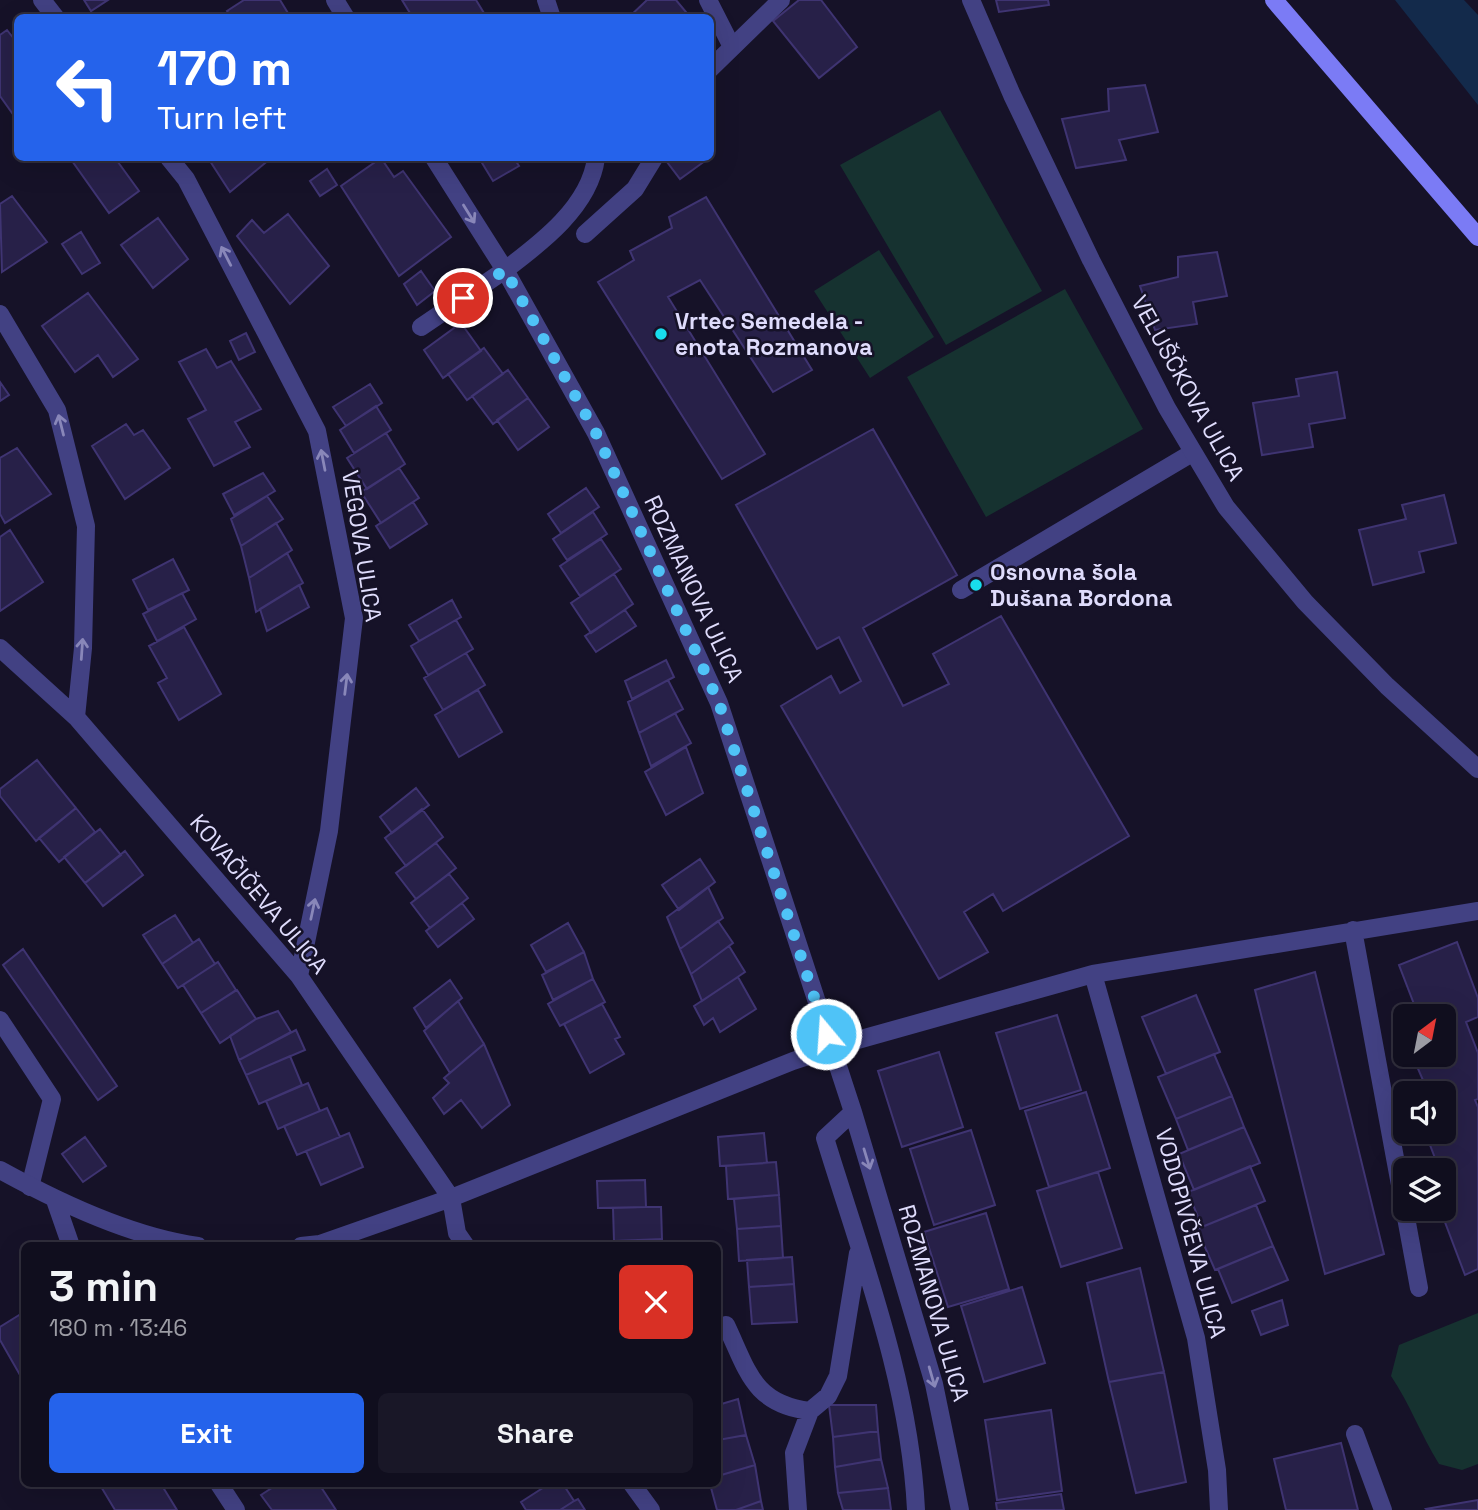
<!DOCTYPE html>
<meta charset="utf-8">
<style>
:root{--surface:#100e1e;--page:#191727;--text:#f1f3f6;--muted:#9c9ca4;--line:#302e3c;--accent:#2563eb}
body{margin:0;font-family:"Space Grotesk",sans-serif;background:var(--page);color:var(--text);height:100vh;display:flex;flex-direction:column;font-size:26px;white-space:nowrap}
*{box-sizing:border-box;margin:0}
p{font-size:23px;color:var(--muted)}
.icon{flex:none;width:38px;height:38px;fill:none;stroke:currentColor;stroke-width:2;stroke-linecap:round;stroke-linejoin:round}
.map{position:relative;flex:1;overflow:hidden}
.sheet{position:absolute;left:21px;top:1242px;width:700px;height:245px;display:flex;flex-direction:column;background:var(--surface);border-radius:10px;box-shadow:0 7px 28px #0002,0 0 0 2px var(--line)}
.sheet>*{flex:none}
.banner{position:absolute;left:14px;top:14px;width:700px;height:147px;border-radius:10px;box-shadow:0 7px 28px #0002,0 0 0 2px var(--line);background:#2563eb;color:#fff;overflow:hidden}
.needle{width:46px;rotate:32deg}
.tools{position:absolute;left:1393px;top:1004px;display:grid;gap:14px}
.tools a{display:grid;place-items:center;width:63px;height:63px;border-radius:10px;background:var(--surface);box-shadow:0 7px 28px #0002,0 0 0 2px var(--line);font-size:35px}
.pin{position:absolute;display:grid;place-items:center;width:60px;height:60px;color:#fff;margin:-30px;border:4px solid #fff;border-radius:50%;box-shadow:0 2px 7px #0007}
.me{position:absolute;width:77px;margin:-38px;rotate:342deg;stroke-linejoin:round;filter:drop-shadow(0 0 5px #0008)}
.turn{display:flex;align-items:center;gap:24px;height:147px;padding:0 28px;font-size:32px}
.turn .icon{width:91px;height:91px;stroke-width:2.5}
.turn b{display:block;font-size:49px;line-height:60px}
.round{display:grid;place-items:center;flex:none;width:74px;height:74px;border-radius:10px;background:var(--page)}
.head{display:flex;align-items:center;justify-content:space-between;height:119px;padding:0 28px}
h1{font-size:42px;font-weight:700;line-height:52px}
.cta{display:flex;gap:14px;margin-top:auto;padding:14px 28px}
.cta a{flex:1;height:80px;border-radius:10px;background:var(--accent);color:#fff;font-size:28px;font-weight:700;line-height:80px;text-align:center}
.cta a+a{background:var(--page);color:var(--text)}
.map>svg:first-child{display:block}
.green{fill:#163230}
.water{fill:#132a4b}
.building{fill:#272048;stroke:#3f3472;stroke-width:2}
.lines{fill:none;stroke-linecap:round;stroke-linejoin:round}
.lane{stroke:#424183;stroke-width:18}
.street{stroke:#424183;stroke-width:18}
.secondary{stroke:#7b7bf5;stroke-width:18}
.oneway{stroke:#8987b9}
.route{stroke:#4fc3f7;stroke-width:12;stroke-dasharray:0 21.6}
.poi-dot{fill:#18dded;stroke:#161228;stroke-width:2.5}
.labels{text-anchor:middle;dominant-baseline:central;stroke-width:5;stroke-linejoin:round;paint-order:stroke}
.poi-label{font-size:23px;font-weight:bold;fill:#dfdcfc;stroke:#161228;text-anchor:start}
.street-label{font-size:23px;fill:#dfdcfc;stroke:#161228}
</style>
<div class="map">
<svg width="1478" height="1510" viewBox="0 0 1478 1510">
<rect width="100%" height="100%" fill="#161228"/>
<!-- green -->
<path class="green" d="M 940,110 L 1042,291 L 946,345 L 840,165 Z
M 879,250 L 934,337 L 870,378 L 814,291 Z
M 1065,289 L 1143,429 L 986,517 L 907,377 Z
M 1478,1313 L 1478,1464 L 1462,1470 L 1439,1464 C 1421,1435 1410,1404 1391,1376 L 1399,1345 Z"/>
<!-- water -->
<path class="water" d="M 1395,0 L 1464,0 L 1478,15 L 1478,105 Z"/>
<!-- building -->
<path class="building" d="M 84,0 L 108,0 L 91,11 Z
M 244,0 L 280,0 L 291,18 L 232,18 L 227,11 Z
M 402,0 L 476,0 L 487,18 L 413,18 Z
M 647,0 L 676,0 L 691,18 L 628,18 Z
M 799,0 L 821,0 L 857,47 L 819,78 L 773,21 Z
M 996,0 L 1048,0 L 1049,5 L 999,12 Z
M 7,30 L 18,44 L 17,120 L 0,96 L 0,35 Z
M 1145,85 L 1158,132 L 1119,140 L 1126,160 L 1076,168 L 1062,119 L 1109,111 L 1108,89 Z
M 70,158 L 115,158 L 139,191 L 109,213 Z
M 208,158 L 269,158 L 270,159 L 230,192 Z
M 381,158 L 394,177 L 403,171 L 451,237 L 399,276 L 341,186 Z
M 479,158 L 514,158 L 519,166 L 493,181 Z
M 664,158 L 702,158 L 705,161 L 680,179 Z
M 327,169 L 337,185 L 320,196 L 310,181 Z
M 12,196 L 47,242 L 2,272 L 0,204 Z
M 706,197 L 812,370 L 773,392 L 700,280 L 668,297 L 765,454 L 722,479 L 598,282 L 634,260 L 630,251 L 672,228 L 669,217 Z
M 288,214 L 329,266 L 290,304 L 237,236 L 252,220 L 264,233 Z
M 158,218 L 188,259 L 153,288 L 121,245 Z
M 81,232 L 100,263 L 82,274 L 62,244 Z
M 1217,252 L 1227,296 L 1193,302 L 1197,324 L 1155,330 L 1140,286 L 1178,277 L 1178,257 Z
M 421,271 L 435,291 L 417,305 L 404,284 Z
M 88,293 L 138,359 L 113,377 L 98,355 L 75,372 L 42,326 Z
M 461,323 L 481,351 L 443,378 L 424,350 Z
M 246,333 L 255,352 L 239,360 L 230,341 Z
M 484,348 L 503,374 L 467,400 L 448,374 Z
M 206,349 L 217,368 L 231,361 L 261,409 L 235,422 L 250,447 L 214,466 L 188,419 L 206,410 L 179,362 Z
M 508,370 L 528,398 L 493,424 L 472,396 Z
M 1337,372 L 1345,418 L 1309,424 L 1313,447 L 1262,455 L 1253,403 L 1299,396 L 1296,379 Z
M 0,382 L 9,395 L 0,401 Z
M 370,384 L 382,403 L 346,426 L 333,407 Z
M 528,398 L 549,427 L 518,450 L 497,420 Z
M 376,406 L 391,430 L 354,453 L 340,430 Z
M 126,424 L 134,435 L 143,430 L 170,468 L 125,499 L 92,446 Z
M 873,429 L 957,575 L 863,628 L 903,706 L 949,684 L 933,654 L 1001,616 L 1129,836 L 1003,911 L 993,894 L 964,912 L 988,952 L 939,979 L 781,706 L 831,676 L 840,693 L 861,681 L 839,637 L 817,649 L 736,505 Z
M 386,433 L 405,464 L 367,489 L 347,458 Z
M 17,448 L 51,494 L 5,523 L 0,514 L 0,458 Z
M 399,468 L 419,498 L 381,523 L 361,492 Z
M 263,473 L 275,491 L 234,515 L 223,494 Z
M 586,488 L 599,507 L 561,533 L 548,514 Z
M 1444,495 L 1456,543 L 1419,552 L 1424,572 L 1373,585 L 1359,530 L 1406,519 L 1402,505 Z
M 267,496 L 283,519 L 241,546 L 231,519 Z
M 413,502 L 427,524 L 390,548 L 376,526 Z
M 593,512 L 607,534 L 567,560 L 553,539 Z
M 276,523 L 292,550 L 249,578 L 241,546 Z
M 10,530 L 43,582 L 0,611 L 0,537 Z
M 601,539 L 621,569 L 580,596 L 560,566 Z
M 287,553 L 303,583 L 256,612 L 249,578 Z
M 173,559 L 189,590 L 148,610 L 133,580 Z
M 614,574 L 633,604 L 591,633 L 571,603 Z
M 299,585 L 309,607 L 267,631 L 260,609 Z
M 182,593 L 196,619 L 157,641 L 143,614 Z
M 452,600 L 461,617 L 419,641 L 409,625 Z
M 625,610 L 636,626 L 596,652 L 585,636 Z
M 456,620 L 473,649 L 428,675 L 411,646 Z
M 184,627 L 221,694 L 179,720 L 158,683 L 167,678 L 149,646 Z
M 466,653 L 485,685 L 443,710 L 424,678 Z
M 666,660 L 674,677 L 632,699 L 625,681 Z
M 668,680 L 683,709 L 639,733 L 628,702 Z
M 478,690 L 502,732 L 459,757 L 435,715 Z
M 675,713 L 691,743 L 651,766 L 639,733 Z
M 686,747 L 703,793 L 666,815 L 645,772 Z
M 37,760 L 76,808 L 36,841 L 0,796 L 0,789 Z
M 416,788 L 429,805 L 392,833 L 380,817 Z
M 76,808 L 95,832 L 59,862 L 39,838 Z
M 422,809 L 443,837 L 406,866 L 385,838 Z
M 100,829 L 121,855 L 85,883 L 64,857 Z
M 436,843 L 456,868 L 416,899 L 396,873 Z
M 125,851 L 143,875 L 103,906 L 85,883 Z
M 700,859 L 715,882 L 679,910 L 662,885 Z
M 449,874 L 468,898 L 430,928 L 411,903 Z
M 708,887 L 723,918 L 680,949 L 667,917 Z
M 462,903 L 474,919 L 438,947 L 426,931 Z
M 175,915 L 193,943 L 162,964 L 143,935 Z
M 718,921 L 733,943 L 691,974 L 680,949 Z
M 568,923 L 584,952 L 546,972 L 531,945 Z
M 199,939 L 215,964 L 178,988 L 162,964 Z
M 1457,942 L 1478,998 L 1478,1017 L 1466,1022 L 1478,1053 L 1478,1099 L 1475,1100 L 1478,1107 L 1478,1269 L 1465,1275 L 1440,1209 L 1444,1209 L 1444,1191 L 1447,1190 L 1444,1171 L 1440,1171 L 1425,1132 L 1444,1132 L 1444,1094 L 1429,1094 L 1412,1055 L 1444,1055 L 1444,1017 L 1419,1017 L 1399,965 Z
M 729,946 L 745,972 L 702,1001 L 691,974 Z
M 23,949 L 117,1086 L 98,1100 L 3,965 Z
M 584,952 L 593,979 L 553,1000 L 542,975 Z
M 218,962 L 236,990 L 201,1013 L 183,985 Z
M 1315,972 L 1384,1254 L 1325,1274 L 1255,990 Z
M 738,977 L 756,1009 L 720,1032 L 713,1018 L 704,1025 L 694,1006 Z
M 593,979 L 605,1002 L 560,1026 L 548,1004 Z
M 450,980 L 462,998 L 426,1028 L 414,1008 Z
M 237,990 L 256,1019 L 220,1043 L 201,1013 Z
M 1196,995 L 1220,1052 L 1166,1074 L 1142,1017 Z
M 458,1001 L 484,1044 L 450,1073 L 424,1031 Z
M 602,1004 L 620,1037 L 615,1039 L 624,1054 L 590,1073 L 564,1024 Z
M 278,1011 L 291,1032 L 239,1060 L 230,1036 L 256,1019 Z
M 1057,1015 L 1081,1090 L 1020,1109 L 996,1033 Z
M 296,1030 L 305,1050 L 246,1075 L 239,1060 Z
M 484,1044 L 510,1105 L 482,1128 L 461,1100 L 444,1114 L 433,1098 L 449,1083 L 444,1078 Z
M 939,1052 L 963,1127 L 902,1147 L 878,1071 Z
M 1214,1054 L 1232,1096 L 1176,1119 L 1158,1077 Z
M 290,1056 L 302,1085 L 259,1104 L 246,1075 Z
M 308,1083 L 320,1111 L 278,1129 L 266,1101 Z
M 1086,1092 L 1110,1168 L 1049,1187 L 1025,1111 Z
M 1232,1096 L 1244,1127 L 1188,1150 L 1176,1119 Z
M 327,1108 L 340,1137 L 297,1155 L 284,1126 Z
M 1244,1127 L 1260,1163 L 1194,1190 L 1179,1154 Z
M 971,1130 L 995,1205 L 934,1225 L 910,1149 Z
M 349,1133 L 363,1167 L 321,1185 L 306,1151 Z
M 764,1133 L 767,1163 L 720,1166 L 718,1137 Z
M 85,1137 L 106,1166 L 83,1182 L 62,1154 Z
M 776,1162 L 779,1195 L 728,1199 L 726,1166 Z
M 1250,1166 L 1265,1201 L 1202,1227 L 1188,1192 Z
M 1098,1172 L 1122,1248 L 1061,1267 L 1037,1191 Z
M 645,1180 L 646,1207 L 598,1208 L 597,1181 Z
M 779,1195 L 781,1226 L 737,1229 L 734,1199 Z
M 1256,1205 L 1273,1246 L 1215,1270 L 1197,1229 Z
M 646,1207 L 661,1207 L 662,1239 L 614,1241 L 613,1208 Z
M 986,1213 L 1009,1289 L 948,1307 L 924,1232 Z
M 781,1226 L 783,1258 L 739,1261 L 737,1229 Z
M 662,1239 L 662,1246 L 614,1246 L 614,1241 Z
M 1273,1246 L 1288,1280 L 1232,1303 L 1218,1269 Z
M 792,1257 L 794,1284 L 749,1287 L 747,1260 Z
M 1140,1268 L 1164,1372 L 1109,1382 L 1087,1283 Z
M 794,1284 L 797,1322 L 752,1324 L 749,1287 Z
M 1022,1287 L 1045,1363 L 984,1382 L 961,1306 Z
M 1282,1300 L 1288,1325 L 1261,1335 L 1252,1311 Z
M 24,1312 L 24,1382 L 0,1340 L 0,1327 Z
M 1164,1372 L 1186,1482 L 1136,1493 L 1109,1382 Z
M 738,1399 L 746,1435 L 718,1440 L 718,1405 Z
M 829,1405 L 876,1405 L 878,1431 L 833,1437 Z
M 1051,1410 L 1062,1491 L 997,1500 L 985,1420 Z
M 878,1431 L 881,1459 L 835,1467 L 833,1437 Z
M 746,1435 L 755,1465 L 718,1476 L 718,1440 Z
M 1341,1443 L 1358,1510 L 1286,1510 L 1274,1459 Z
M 881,1459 L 888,1488 L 838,1493 L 835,1467 Z
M 755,1465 L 761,1501 L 736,1510 L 717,1510 L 710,1484 L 718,1484 L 718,1476 Z
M 161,1484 L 177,1510 L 115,1510 L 100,1485 Z
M 278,1484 L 319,1484 L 336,1510 L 272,1510 L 261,1495 Z
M 549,1484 L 563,1484 L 574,1501 L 560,1510 L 526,1510 L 521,1502 Z
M 888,1488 L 891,1510 L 843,1510 L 838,1493 Z
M 1061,1494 L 1064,1510 L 997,1510 L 996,1503 Z
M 578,1499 L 585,1510 L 560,1510 L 574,1501 Z
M 1478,1500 L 1478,1510 L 1427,1510 L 1426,1509 Z
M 761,1501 L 763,1510 L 736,1510 Z"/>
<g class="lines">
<!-- lane -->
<path class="lane" d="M 708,0 L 732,47
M 421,327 L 505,270
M 961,590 L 1192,453
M 0,1020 L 52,1099 L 30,1187"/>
<!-- street -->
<path class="street" d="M 42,0 L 56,18
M 335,0 L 346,18
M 546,0 L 552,18
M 971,0 L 1012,95 L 1091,260 L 1167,408 L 1226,507 L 1305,602 L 1387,686 L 1478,769
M 710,69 L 781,0
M 169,158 L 186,179 L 317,431 L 354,618 L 329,831 L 299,976
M 434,158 L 505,270 L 596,433 L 719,703 L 853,1112 L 934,1384 L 960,1510
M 585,234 L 635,189 L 654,158
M 505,270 C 541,243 590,206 596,158
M 0,314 L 57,410 L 86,526 L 83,648 L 76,717
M 0,648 L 76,717 L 299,976 L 451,1198 L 457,1233 L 466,1246
M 1353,930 L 1419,1288
M 1093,974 L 1196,1338 L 1217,1470 L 1219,1510
M 853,1112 L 825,1138 C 862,1259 910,1383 916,1510
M 0,1170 C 58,1202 132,1237 198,1246
M 55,1200 L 71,1246
M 301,1246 L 320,1244 L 451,1198 L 793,1061 L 854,1041 L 1093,974 L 1478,911
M 726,1325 C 748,1371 753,1404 810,1411 L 828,1396 L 838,1376 L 858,1253
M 1355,1434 L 1383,1510
M 219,1484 L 236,1510
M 632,1484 L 651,1510
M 798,1510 L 794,1453 L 810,1411"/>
<!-- secondary -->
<path class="secondary" d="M 1274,0 L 1478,237"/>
</g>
<!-- one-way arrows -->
<defs><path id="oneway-shaft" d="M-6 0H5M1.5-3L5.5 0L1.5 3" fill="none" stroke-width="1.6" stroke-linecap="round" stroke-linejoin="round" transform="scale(1.75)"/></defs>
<g class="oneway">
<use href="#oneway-shaft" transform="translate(469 214) rotate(58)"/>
<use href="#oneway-shaft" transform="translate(226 256) rotate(-117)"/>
<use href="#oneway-shaft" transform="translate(61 425) rotate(-104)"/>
<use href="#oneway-shaft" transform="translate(323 460) rotate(-101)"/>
<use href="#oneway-shaft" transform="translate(82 649) rotate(-86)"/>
<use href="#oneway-shaft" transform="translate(346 684) rotate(-83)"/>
<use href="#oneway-shaft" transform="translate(313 909) rotate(-78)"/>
<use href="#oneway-shaft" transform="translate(867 1159) rotate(73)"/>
<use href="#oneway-shaft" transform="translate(932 1377) rotate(74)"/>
</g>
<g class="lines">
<!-- route -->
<path class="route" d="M 463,298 L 505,270 L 596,433 L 719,703 L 826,1034"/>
</g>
<!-- markers -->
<g class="poi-dot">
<circle cx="661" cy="334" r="7"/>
<circle cx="976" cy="585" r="7"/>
</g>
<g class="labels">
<!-- poi labels -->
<g class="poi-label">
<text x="675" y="321">Vrtec Semedela -<tspan x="675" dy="26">enota Rozmanova</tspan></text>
<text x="990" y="572">Osnovna šola<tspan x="990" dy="26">Dušana Bordona</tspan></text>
</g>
<!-- street labels -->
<g class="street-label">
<text transform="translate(1188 388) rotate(61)">VELUŠČKOVA ULICA</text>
<text transform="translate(362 546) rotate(81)">VEGOVA ULICA</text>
<text transform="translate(694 589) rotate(65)">ROZMANOVA ULICA</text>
<text transform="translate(259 894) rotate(50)">KOVAČIČEVA ULICA</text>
<text transform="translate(1191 1233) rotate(75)">VODOPIVČEVA ULICA</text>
<text transform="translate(934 1303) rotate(74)">ROZMANOVA ULICA</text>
</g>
</g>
</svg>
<div class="tools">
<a><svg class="needle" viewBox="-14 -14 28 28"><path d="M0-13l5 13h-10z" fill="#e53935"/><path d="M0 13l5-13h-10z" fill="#9c9ca4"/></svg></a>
<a><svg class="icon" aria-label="sound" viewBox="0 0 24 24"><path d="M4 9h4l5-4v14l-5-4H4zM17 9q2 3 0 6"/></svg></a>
<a><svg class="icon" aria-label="layers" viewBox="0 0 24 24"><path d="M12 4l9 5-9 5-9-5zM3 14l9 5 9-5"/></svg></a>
</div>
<div class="pin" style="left:463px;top:298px;background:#d93025"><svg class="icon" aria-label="arrive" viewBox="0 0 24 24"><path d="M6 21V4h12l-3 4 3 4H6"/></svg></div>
<svg class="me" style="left:826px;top:1034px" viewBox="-20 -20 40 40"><circle r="17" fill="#4fc3f7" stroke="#fff" stroke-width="3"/><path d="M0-11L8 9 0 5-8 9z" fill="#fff"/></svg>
<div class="banner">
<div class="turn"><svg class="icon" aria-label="left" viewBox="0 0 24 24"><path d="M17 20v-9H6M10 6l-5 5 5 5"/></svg><div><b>170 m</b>Turn left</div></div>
</div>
<section class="sheet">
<div class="head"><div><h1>3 min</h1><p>180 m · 13:46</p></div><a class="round" style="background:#d93025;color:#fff"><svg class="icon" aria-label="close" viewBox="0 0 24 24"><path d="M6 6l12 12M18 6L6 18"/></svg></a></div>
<div class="cta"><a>Exit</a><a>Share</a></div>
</section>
</div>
